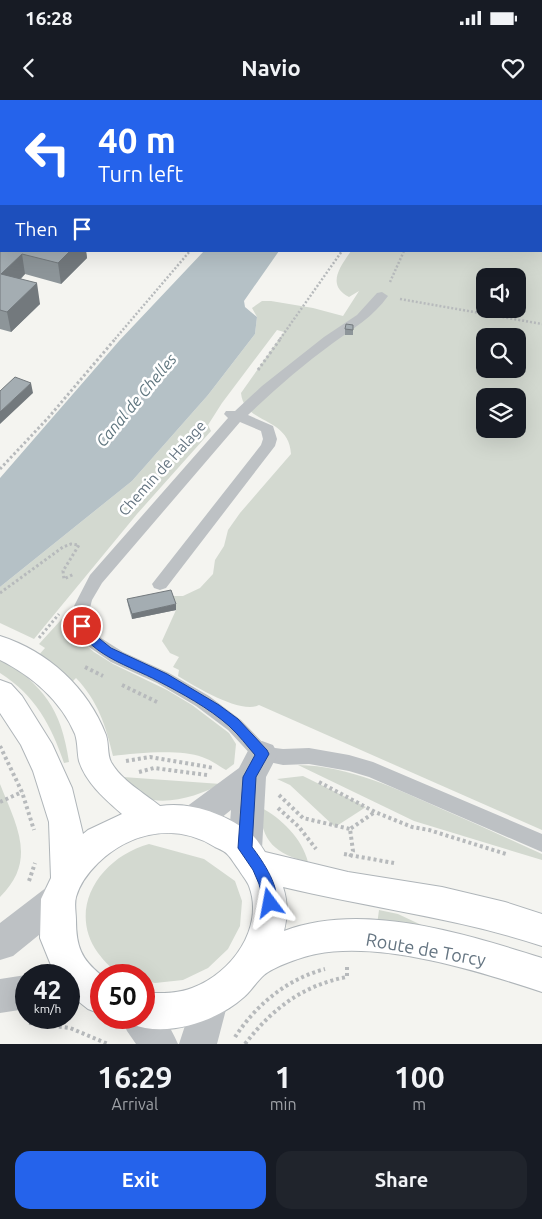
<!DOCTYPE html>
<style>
:root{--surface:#171b24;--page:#20242c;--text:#f1f3f6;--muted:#9ea1a6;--accent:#2563eb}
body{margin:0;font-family:Ubuntu,sans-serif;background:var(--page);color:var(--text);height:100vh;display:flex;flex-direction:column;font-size:19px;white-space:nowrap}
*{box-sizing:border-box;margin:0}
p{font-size:16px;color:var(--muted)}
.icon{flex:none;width:28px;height:28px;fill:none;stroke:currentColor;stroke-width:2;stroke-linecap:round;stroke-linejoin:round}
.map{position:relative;height:944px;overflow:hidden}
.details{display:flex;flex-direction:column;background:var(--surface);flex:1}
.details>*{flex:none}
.hud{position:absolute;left:0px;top:0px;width:542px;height:152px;box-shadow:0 5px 20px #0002;background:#2563eb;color:#fff;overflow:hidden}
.fabs{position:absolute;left:476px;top:168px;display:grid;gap:10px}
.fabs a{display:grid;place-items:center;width:50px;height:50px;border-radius:10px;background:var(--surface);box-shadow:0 5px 20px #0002;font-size:25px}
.speed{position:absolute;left:15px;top:864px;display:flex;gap:10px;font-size:25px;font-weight:700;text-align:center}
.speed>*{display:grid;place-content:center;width:65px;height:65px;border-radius:50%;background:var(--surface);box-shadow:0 5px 20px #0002;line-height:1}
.speed small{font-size:12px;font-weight:400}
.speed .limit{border:8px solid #d22;background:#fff;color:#111}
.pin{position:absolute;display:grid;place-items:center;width:42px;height:42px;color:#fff;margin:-21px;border:2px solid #fff;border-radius:50%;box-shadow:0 1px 5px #0007}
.me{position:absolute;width:55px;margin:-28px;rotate:347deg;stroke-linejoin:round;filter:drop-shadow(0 0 4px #0008)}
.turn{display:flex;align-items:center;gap:18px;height:105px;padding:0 15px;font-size:22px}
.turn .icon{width:65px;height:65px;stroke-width:2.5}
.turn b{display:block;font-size:35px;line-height:42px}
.then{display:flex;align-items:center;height:48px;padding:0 15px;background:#0003;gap:10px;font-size:19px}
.eta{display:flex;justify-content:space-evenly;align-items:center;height:85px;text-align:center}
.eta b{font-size:30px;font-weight:700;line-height:35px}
.primary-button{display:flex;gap:10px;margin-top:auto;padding:10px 15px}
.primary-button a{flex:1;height:58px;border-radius:15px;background:var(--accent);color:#fff;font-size:20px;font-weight:700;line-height:58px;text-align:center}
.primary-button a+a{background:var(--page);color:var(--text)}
.status{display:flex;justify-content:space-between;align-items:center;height:35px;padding:0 25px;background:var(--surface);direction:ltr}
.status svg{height:14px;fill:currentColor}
header{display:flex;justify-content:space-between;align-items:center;height:65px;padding:0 15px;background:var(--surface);font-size:22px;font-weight:700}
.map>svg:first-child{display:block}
.green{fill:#d3d9d0;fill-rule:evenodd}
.water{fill:#b5c1c6}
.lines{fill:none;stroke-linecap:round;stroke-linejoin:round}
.secondary-casing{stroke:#afb5b9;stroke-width:2}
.path-far2{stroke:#b7babc;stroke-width:2.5;stroke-dasharray:2 2;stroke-linecap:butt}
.path-far1{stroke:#b7babc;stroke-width:3;stroke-dasharray:2.5 2.5;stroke-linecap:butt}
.path{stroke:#b7babc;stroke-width:4;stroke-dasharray:3 3;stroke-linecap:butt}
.service{fill:#bdc1c4;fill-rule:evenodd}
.minor{fill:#bdc1c4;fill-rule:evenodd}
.tertiary{fill:#bdc1c4;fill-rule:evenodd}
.secondary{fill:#fff;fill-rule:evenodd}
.wall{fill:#8d9599}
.shaded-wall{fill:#73797d}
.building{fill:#a4adb2;stroke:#73797d}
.route{fill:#2563eb;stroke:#184099}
.labels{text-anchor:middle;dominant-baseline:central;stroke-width:5;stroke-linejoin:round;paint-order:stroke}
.street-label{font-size:15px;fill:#647481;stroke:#fff}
.water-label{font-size:16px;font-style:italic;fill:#5f767f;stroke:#fff}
.near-street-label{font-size:18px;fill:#647481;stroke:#fff}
</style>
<div class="status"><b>16:28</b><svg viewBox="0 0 49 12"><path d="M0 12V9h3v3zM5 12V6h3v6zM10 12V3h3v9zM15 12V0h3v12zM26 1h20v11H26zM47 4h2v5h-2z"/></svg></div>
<header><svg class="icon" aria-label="back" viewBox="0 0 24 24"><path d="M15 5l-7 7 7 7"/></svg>Navio<svg class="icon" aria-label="heart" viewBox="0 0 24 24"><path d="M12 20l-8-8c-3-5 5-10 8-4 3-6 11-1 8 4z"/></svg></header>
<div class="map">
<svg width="542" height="944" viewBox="0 0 542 944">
<rect width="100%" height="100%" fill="#f4f4f0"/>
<!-- green -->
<path class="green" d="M 396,0 L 542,0 L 542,730 L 259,605 C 242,615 194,586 178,576 L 179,570 L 173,567 L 179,557 L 170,553 L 162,541 L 176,510 L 171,496 L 183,496 L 200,488 L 213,474 L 215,460 L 224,446 L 228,430 L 240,413 L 291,354 C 289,316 244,325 241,293 L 284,232 L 277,230 L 222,303 L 208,325 L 211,331 L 137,414 L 34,539 L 0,523 L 0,487 L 132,381 L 208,295 L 255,234 L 257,217 L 252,208 L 262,201 L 271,201 L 313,208 L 343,216 L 359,191 L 349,197 C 326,185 340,167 351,151 L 541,151 L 541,1 ZM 485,176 L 518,176 L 518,209 L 485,209 ZM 485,236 L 518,236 L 518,269 L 485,269 ZM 485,296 L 518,296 L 518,329 L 485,329 Z
M 71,509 L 74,529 L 81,541 L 94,552 L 113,564 L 167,590 L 192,605 L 229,633 L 236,644 L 234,664 L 226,670 C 219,666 211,660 202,657 C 181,649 136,653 113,656 C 106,626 98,601 76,578 L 73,581 L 37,557 L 45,548 L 39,544 Z
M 0,556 C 43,587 61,607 69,662 L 64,663 C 51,625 35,595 0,573 Z
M 298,665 C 350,666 397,689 444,710 C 477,724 509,739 542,754 L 542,760 L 414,721 Z
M 303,676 L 366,707 L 335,727 L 290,685 L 277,679 Z
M 123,677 L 221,684 C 201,695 165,707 143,697 C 136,693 129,683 123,677 Z
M 0,684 C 16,725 38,760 0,797 Z
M 260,707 C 281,718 302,738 308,762 C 276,754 261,742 260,707 Z
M 149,744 L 204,759 L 235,781 L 242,801 L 240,826 L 228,849 L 208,868 L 183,880 L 155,883 L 144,881 L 144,875 C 138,875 130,877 124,875 C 114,872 104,861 98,853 C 66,808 101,757 149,744 Z
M 379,810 L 398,814 L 432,830 L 377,825 Z"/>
<!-- water -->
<path class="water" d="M 204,151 L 279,151 L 244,201 L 245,207 L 257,217 L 255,234 L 208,295 L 132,381 L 0,487 L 0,378 L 119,241 Z"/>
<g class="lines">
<!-- secondary casing -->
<g class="secondary-casing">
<path id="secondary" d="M 0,536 C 48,551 88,588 106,635 C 109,644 107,654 111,662 C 121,680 144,693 160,706 C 190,701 227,714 251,734 C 256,738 261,746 265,752 L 348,772 L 442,787 L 505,802 L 542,814 L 542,846 C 458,818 370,808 283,787 C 288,802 288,815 284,831 C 363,801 465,834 542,858 L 542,892 C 478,871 383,841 316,854 C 304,856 273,867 264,875 C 257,881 251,891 244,897 C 216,922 166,938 131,924 L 128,918 L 144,918 L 144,893 C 160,893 177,894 192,888 C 231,874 265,828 249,786 C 247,781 242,775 239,770 C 235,765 232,759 228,755 C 225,751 219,749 215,747 C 176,722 130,732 98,763 C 88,773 80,783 76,797 C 74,804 76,813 76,820 C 76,846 81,859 101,875 L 101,914 L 88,909 L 69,894 L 69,875 L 55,875 L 40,838 L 41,799 L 51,778 L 49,722 L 33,671 L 21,645 L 0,613 L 0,580 L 11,584 L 22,596 L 52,644 L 72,688 L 83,734 L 88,730 L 122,714 C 105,699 86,683 79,661 C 77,652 78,643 75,634 C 61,601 32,576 0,560 Z"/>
</g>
<!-- path-far2 -->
<path class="path-far2" d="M 390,182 L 404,151
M 400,199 L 542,224
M 115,239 L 190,151
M 280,239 L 342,151"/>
<!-- path-far1 -->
<path class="path-far1" d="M 258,270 L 281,238
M 0,369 L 48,318 L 116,238
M 0,493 L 63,447 L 71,444 L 79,445 L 63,471 L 64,479 L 74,474
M 39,538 L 59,514"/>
<!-- path -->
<path class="path" d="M 85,567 L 103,576
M 122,585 L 157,602
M 0,646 L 22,692 L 34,730
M 126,661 L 150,657 L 214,668
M 139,672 L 154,668 L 207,675
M 319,682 L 375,712 L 412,727 L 429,730 L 506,754
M 279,695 L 303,718 L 350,729
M 0,702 L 22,692
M 278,708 L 299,727 L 316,749
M 344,754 L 394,763
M 350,757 L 353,751 L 350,729 L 375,712
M 29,781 L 35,763
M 29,923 L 70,928 L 108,944
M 235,937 C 256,905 287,879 325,869
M 245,944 C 272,909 303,885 347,877 L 347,865"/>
<!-- service -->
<path class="service" d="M 382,192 L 388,196 C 373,217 354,228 333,243 C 303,265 275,289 248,315 L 273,326 L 277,339 L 275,346 L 166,488 L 160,490 L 154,488 L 152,484 L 261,345 L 263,339 L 261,331 L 240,322 L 102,483 L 92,500 L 89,512 L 90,524 L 101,538 L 123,552 L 169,573 L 209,596 L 241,620 L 267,647 L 283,649 L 309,648 L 349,655 L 373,662 L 542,734 L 542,752 L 369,677 L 349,671 L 309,664 L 283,665 L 255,659 L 228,630 L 196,606 L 157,583 L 111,562 L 89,547 L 81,538 L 74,524 L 74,506 L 90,475 L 228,318 L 224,314 L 226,311 L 235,311 L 262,286 L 324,237 L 357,215 L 377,193 Z"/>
<!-- minor -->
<path class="minor" d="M 262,641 L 273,645 L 278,654 L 266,677 L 262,749 L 257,759 L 245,764 L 233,759 L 228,749 L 231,710 L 206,730 L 194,734 L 182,730 L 178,720 L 182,710 L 239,668 L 251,645 Z
M 211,880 L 224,886 L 229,898 L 217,944 L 179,944 L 198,886 Z
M 144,902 C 160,908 171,928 178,944 L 136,944 L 127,931 L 121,918 L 144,918 Z"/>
<!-- tertiary -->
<path class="tertiary" d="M 59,782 L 71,787 L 76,798 L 71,809 L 13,856 L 0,860 L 0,823 L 47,787 Z
M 26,875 L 26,909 L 0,913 L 0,879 Z"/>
<!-- secondary -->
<use href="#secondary" class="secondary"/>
</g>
<!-- wall -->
<path class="wall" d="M 0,72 L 1,72 L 1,119 L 0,119 Z
M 0,125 L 1,151 L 86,151 L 87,158 L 61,184 L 25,174 L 21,179 L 40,204 L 11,232 L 0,229 Z
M 353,225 L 353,235 L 345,235 L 345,229 Z
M 127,499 L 176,510 L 132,519 L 128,505 Z"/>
<!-- shaded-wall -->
<path class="shaded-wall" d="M 70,151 L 86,151 L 87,158 L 61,184 L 58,163 Z
M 22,154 L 25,174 L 4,194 L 1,174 Z
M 37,183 L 40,204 L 11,232 L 7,212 Z
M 31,283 L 33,293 L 0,324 L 0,312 Z
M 176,504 L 176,510 L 132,519 L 132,514 Z"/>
<!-- building -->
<path class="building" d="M 24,0 L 156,0 L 156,1 L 24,1 Z
M 0,72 L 1,72 L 1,100 L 0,100 Z
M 1,124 L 1,151 L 70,151 L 58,163 L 22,154 L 1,174 L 37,183 L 7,212 L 0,210 L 0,125 Z
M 346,224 L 353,225 L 353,230 L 345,229 Z
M 15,277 L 31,283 L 0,312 L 0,291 Z
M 171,490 L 176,504 L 132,514 L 127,499 Z"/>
<!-- route -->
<path class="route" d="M 82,521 L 86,522 L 95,535 L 111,548 L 167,574 L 219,605 L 238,619 L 267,650 L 269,654 L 256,677 L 252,747 C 262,760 283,790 275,808 L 270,810 L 265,808 L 259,784 L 253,770 L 238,748 L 243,677 L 255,655 C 247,646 239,635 229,626 C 209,608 181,593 158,581 C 128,565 94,557 76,526 Z"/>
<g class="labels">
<!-- street labels -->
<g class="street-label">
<text transform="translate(162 368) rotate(-48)">Chemin de Halage</text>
</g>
<!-- water labels -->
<g class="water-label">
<text transform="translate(136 300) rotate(-50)">Canal de Chelles</text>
</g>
<!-- near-street labels -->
<g class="near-street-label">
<text transform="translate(426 849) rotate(10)">Route de Torcy</text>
</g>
</g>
</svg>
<div class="fabs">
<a><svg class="icon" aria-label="sound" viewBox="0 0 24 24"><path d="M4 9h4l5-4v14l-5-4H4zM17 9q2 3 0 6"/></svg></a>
<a><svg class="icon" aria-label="search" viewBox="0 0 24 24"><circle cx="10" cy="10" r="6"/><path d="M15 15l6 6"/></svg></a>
<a><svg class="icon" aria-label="layers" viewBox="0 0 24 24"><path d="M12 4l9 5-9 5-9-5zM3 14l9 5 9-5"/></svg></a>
</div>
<div class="speed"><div>42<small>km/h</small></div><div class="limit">50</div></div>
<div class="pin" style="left:82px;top:526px;background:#d93025"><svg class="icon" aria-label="arrive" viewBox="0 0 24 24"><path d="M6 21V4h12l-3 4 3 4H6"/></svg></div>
<svg class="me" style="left:270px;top:803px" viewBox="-20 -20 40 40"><path d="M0-17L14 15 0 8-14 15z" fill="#2563eb" stroke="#fff" stroke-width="4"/></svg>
<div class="hud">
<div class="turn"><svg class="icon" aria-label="left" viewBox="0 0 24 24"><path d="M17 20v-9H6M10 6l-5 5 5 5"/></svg><div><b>40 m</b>Turn left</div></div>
<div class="then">Then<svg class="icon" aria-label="arrive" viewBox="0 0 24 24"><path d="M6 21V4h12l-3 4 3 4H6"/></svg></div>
</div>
</div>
<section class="details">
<div class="eta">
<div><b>16:29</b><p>Arrival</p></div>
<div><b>1</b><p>min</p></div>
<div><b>100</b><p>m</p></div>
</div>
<div class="primary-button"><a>Exit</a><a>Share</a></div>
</section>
